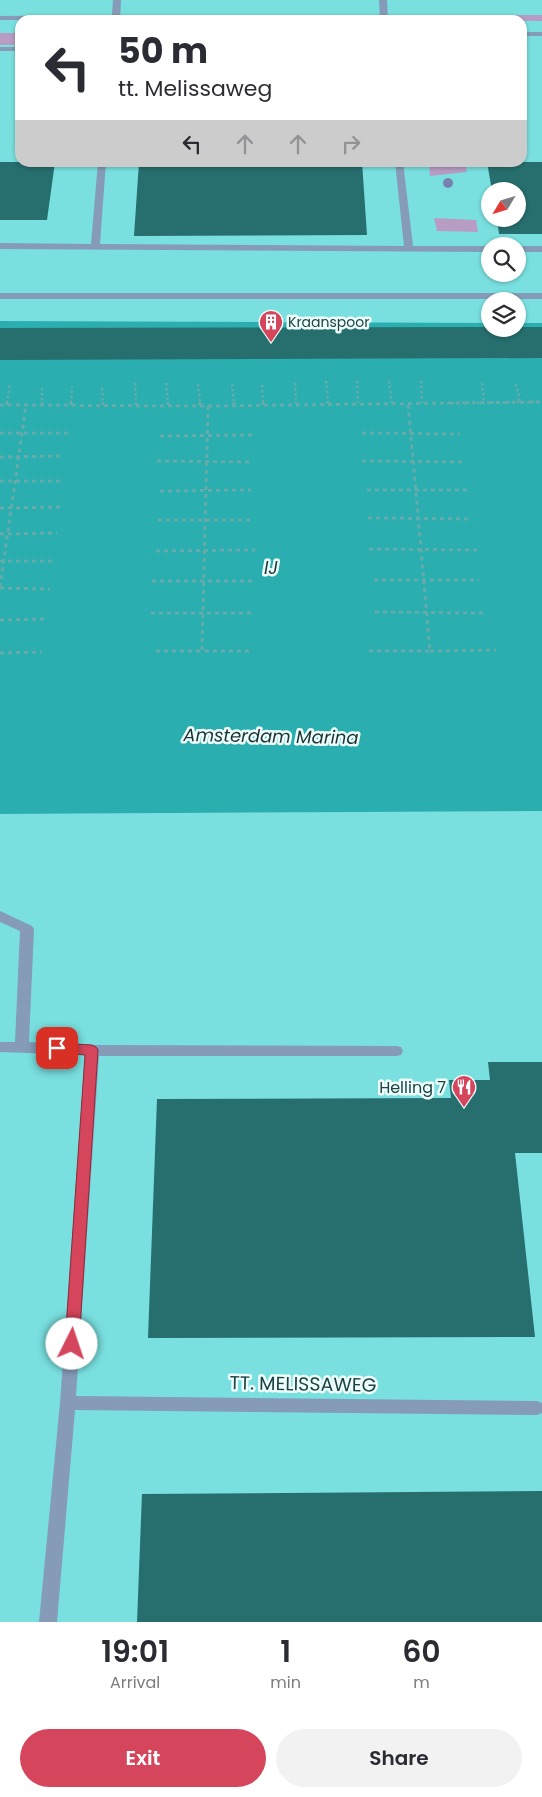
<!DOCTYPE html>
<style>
:root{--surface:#fff;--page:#f2f2f3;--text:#2b2b33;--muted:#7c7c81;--accent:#d5455c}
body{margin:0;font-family:Poppins,sans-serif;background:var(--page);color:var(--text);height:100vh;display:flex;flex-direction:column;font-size:19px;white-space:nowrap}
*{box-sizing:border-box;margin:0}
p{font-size:16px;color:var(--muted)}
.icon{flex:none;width:28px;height:28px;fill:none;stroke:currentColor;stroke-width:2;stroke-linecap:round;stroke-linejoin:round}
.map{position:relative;height:1622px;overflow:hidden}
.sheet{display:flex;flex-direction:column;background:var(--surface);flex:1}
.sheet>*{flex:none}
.top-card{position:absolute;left:15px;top:15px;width:512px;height:152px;border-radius:15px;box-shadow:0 1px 4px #0004;background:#fff;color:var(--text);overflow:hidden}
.needle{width:32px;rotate:232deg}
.fabs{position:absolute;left:481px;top:182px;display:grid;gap:10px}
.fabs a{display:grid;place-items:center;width:45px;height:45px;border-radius:50%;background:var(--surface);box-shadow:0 1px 4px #0004;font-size:25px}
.pin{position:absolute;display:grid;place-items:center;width:42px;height:42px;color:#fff;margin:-21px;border-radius:10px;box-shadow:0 2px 8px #0006}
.me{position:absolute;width:55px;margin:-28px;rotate:4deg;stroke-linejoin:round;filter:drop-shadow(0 0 4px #0008)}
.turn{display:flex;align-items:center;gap:18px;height:105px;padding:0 20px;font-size:22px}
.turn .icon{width:65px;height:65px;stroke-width:2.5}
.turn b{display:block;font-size:35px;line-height:42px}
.lanes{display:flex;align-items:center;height:48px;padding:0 20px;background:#0003;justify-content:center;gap:25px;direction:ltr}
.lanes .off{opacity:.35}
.eta{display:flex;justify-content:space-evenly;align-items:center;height:85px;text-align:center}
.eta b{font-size:30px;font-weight:600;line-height:35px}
.button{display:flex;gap:10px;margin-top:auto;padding:10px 20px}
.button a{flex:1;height:58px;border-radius:30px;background:var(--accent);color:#fff;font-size:20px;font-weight:600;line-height:58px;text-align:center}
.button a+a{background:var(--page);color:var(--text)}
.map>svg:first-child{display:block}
.built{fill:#79dfdf;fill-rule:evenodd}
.green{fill:#b89cc4}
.water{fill:#2baeaf}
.building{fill:#276e6e}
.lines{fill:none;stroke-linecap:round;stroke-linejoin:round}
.path-far1{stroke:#64abaa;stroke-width:2.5;stroke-dasharray:2.5 2.5;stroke-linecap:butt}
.path{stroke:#64abaa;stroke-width:3;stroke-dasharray:4 4;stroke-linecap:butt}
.service{fill:#859bb7;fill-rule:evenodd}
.minor{fill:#859bb7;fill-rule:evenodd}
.tree{fill:#7982ae}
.route{fill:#d5455c;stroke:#8a2d3c}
.labels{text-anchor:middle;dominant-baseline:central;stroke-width:5;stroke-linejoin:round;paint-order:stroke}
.far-poi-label{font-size:14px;fill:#1d4343;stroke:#eefffe;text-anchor:start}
.poi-label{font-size:16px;fill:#1d4343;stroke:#eefffe;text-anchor:end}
.water-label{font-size:18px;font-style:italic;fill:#1e3434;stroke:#eefffe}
.near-street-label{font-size:19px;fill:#1d4343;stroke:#eefffe}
</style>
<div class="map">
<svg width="542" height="1622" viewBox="0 0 542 1622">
<rect width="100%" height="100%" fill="#91eceb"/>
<!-- built -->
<path class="built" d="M 0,0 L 542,0 L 542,358 L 0,360 ZM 20,20 L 522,20 L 522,162 L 20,162 ZM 490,191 L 518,191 L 518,219 L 490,219 ZM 490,246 L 518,246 L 518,274 L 490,274 ZM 490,301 L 518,301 L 518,329 L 490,329 Z
M 542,811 L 542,1622 L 0,1622 L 0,814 Z"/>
<!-- green -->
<path class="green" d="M 424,15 L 542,15 L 542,21 L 424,20 Z
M 0,33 L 20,33 L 20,45 L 0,45 Z
M 429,163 L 465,163 L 467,172 L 430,176 Z
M 434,218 L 476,220 L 478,232 L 437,231 Z"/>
<!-- water -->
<path class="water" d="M 0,321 L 490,323 L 490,329 L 518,329 L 518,323 L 542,323 L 542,811 L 0,814 Z"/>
<!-- building -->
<path class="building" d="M 0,162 L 55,162 L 47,220 L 0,220 Z
M 139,162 L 216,162 L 216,166 L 285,166 L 284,162 L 362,162 L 367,235 L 134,236 Z
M 487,162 L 542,162 L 542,234 L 499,234 L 497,219 L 518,219 L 518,191 L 492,191 Z
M 490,327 L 490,329 L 518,329 L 518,327 L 542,327 L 542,358 L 0,360 L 0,328 Z
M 488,1062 L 542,1062 L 542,1153 L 515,1153 L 535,1337 L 148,1338 L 157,1099 L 451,1098 L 449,1080 L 490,1080 Z
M 542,1491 L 542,1622 L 137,1622 L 142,1494 Z"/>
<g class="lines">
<!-- path-far1 -->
<path class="path-far1" d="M 326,381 L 328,403
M 357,381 L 358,403
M 389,381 L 392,403
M 421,381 L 422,403
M 135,383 L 136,403
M 166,383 L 168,403
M 295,383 L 296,403
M 482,383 L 484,402
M 198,384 L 200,403
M 232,384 L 234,403
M 516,384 L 520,402
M 262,385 L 263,403
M 42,388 L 42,403
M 102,388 L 103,403
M 7,403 L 10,385
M 71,403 L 72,387
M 447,403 L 542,402"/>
<!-- path -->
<path class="path" d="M 42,402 L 42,405
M 103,402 L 103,405
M 136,402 L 136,405
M 168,402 L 168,405
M 200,402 L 200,406
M 234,402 L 234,405
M 263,402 L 263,405
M 296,402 L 296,404
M 328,402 L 328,404
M 0,405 L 208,406 L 542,402
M 7,405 L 7,402
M 71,405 L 71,402
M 208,406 L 202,651 L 250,651
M 0,433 L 68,433
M 362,433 L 460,434
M 160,436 L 255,435
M 0,457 L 63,456
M 157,461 L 252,462
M 362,461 L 466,462
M 0,481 L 60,481
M 367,490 L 468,490
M 160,491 L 251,490
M 0,508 L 60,507
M 368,518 L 472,519
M 158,520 L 254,520
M 0,534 L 57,533
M 369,549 L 481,550
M 156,551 L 255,550
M 0,561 L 55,561
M 374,580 L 479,580
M 152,581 L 253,581
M 0,587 L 26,405
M 0,588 L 50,589
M 375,612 L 484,613
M 151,613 L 255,613
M 0,620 L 45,619
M 156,651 L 202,651
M 369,651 L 430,651 L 408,403
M 430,651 L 496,650
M 0,653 L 42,652"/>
<!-- service -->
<path class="service" d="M 0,293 L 542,293 L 542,299 L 0,299 Z"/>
<!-- minor -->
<path class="minor" d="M 113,0 L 121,0 L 120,20 L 0,20 L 0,16 L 112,15 Z
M 379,0 L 387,0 L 388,20 L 380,20 Z
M 522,32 L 542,32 L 542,36 L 522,36 Z
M 0,47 L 20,47 L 20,51 L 0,51 Z
M 98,162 L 106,162 L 100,244 L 404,246 L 395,162 L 403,162 L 413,246 L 490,246 L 490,252 L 0,249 L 0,243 L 91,244 Z
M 518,246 L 542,246 L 542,252 L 518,252 Z
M 0,911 L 32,926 L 34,929 L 29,1042 L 92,1045 L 396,1046 L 401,1047 L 403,1051 L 401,1055 L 396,1056 L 99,1056 L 76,1396 L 537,1401 L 542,1403 L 542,1413 L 537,1415 L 75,1410 L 57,1622 L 39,1622 L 60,1403 L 85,1055 L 0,1052 L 0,1042 L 15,1042 L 20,931 L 0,922 Z"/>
</g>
<!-- trees -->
<circle class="tree" cx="448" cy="183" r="5"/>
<!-- route -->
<path class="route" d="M 57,1043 L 92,1045 L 96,1047 L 98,1050 L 79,1344 L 77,1349 L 72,1351 L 67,1349 L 65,1344 L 85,1055 L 52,1052 L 50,1048 L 52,1045 Z"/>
<!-- icons -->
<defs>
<g id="building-pin" transform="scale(1.25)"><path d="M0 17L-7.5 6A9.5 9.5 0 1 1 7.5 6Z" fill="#d5455c" stroke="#eefffe"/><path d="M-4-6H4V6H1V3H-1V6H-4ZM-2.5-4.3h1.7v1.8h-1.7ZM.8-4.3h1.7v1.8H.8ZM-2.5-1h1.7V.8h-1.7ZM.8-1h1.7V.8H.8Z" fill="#fff"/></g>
<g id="restaurant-pin" transform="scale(1.25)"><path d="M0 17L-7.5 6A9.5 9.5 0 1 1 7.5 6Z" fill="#d5455c" stroke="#eefffe"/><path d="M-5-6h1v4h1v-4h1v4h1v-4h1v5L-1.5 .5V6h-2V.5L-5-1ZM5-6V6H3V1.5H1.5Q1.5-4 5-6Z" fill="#fff"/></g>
</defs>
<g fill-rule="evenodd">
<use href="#building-pin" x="271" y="322"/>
<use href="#restaurant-pin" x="464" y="1087"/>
</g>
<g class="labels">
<!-- far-poi labels -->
<g class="far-poi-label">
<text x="288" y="322">Kraanspoor</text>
</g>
<!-- poi labels -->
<g class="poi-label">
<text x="446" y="1087">Helling 7</text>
</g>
<!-- water labels -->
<g class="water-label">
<text x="271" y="567">IJ</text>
<text transform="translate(271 736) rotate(1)">Amsterdam Marina</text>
</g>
<!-- near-street labels -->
<g class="near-street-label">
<text transform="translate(303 1384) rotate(1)">TT. MELISSAWEG</text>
</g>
</g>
</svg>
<div class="fabs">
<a><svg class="needle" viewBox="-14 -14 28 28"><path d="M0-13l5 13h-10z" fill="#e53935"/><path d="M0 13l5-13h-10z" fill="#7c7c81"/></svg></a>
<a><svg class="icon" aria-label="search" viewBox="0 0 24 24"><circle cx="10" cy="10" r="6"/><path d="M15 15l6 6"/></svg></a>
<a><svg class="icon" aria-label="layers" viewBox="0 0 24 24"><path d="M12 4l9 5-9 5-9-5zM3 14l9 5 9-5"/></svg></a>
</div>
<div class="pin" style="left:57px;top:1048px;background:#d93025"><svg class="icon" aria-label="arrive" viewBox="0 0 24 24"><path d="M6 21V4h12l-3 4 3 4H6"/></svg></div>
<svg class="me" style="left:72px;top:1344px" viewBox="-20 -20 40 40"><circle r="19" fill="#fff"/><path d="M0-13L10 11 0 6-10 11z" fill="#d5455c"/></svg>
<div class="top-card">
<div class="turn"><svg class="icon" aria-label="left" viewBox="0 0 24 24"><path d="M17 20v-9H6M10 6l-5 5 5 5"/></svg><div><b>50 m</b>tt. Melissaweg</div></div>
<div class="lanes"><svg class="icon" aria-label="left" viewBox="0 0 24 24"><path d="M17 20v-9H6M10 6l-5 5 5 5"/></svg><svg class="icon off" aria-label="ahead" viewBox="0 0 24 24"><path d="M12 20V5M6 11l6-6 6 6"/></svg><svg class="icon off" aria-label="ahead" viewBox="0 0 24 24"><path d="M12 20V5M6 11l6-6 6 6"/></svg><svg class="icon off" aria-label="right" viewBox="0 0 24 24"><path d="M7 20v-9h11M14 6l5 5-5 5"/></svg></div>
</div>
</div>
<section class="sheet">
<div class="eta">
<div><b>19:01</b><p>Arrival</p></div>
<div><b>1</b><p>min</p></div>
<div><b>60</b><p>m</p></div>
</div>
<div class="button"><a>Exit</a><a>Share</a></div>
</section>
